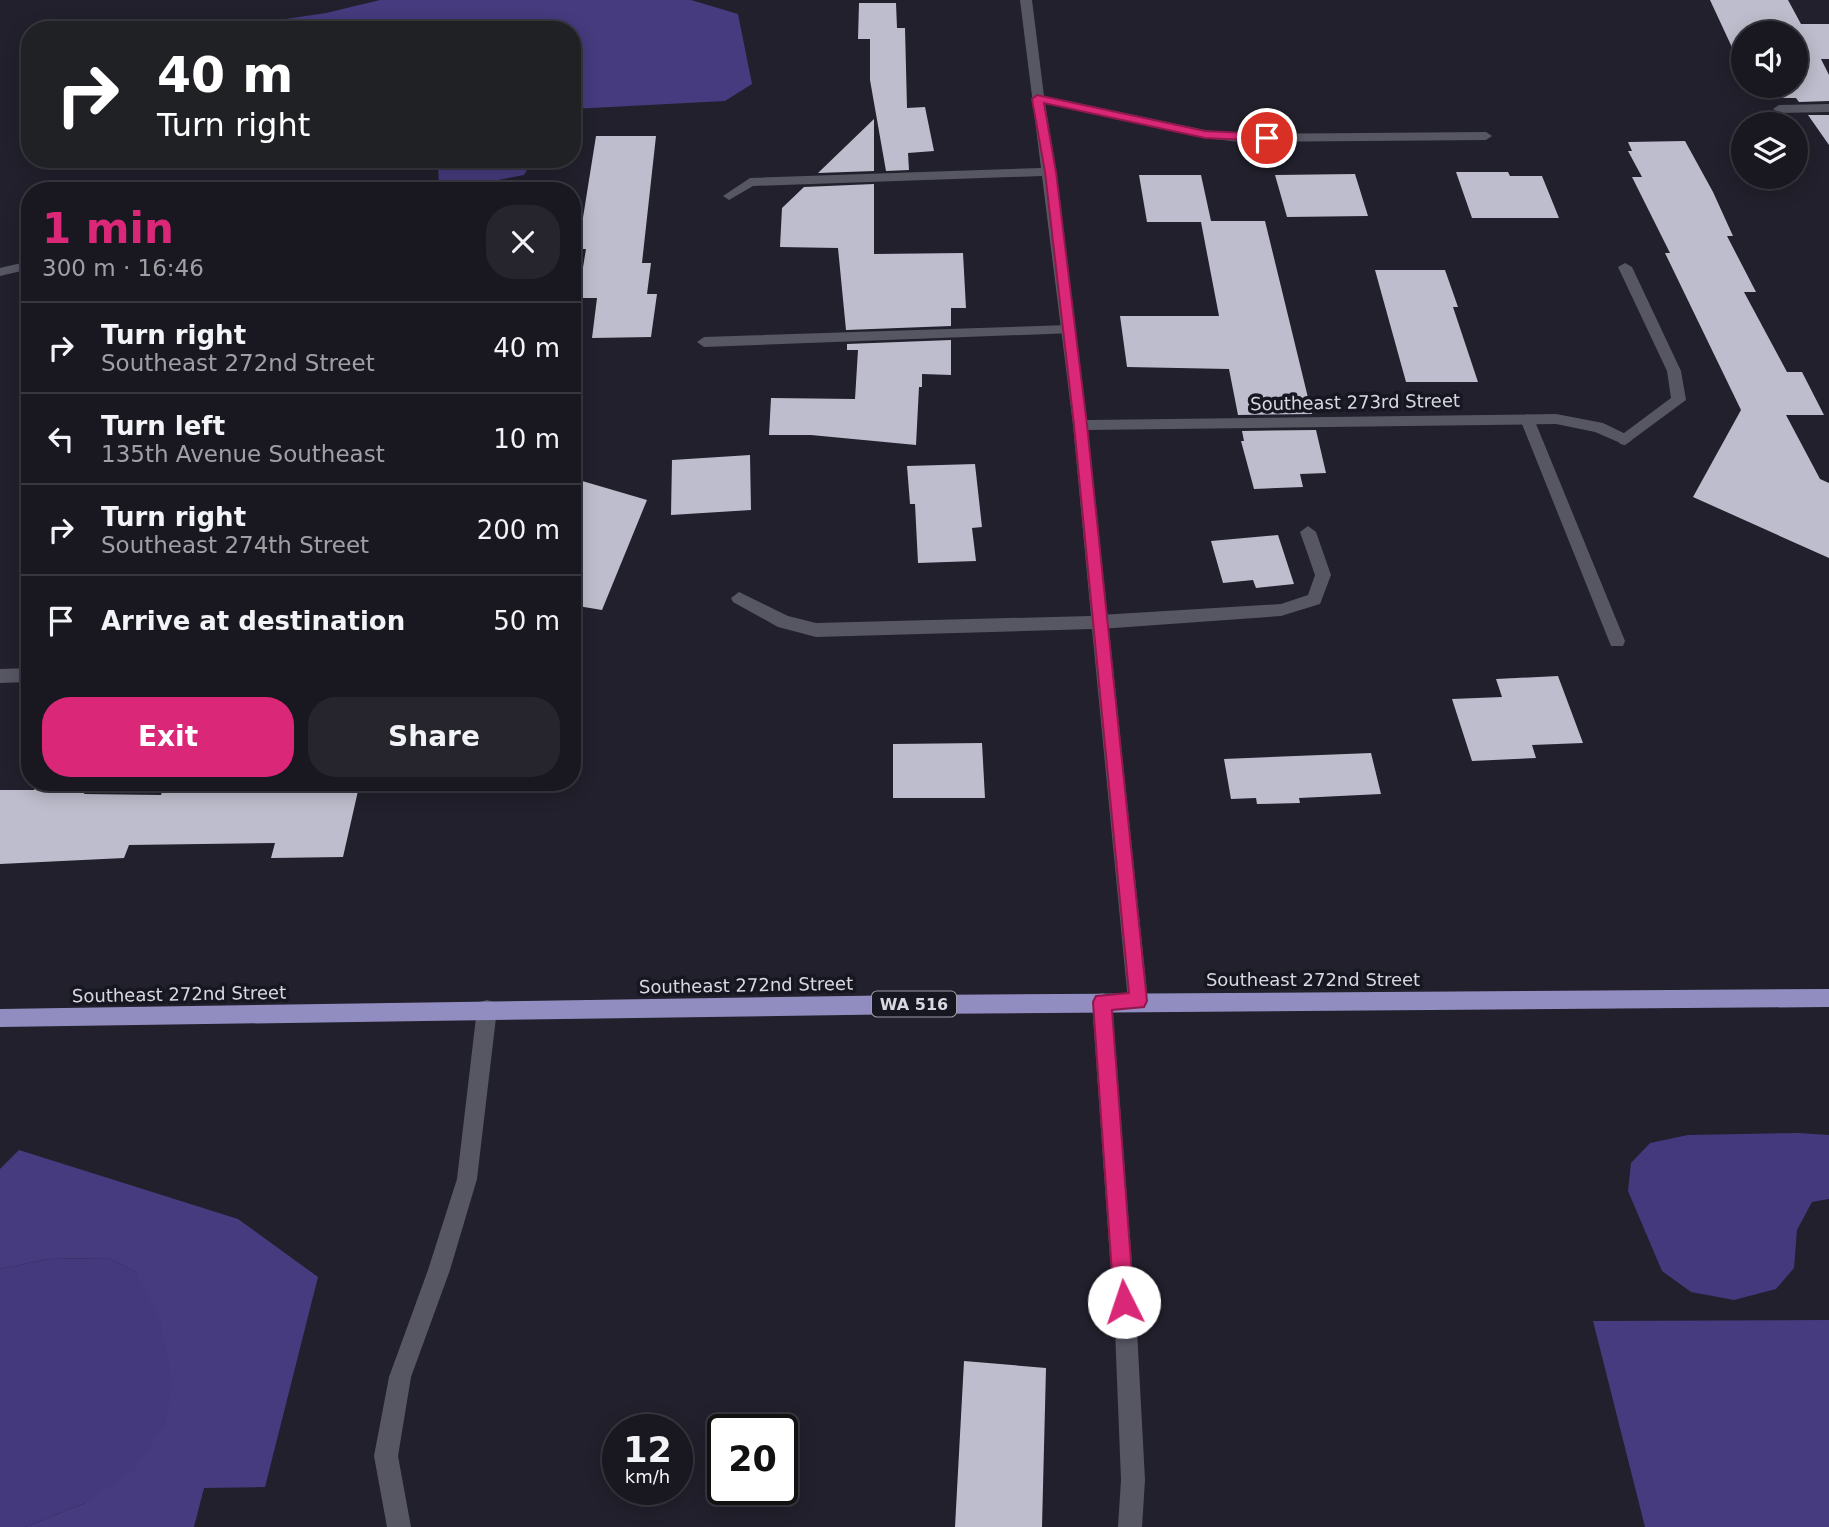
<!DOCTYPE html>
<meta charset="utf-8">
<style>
:root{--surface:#191821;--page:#26252e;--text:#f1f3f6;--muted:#9fa0a5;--line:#37373f;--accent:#db2777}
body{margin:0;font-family:"DejaVu Sans",sans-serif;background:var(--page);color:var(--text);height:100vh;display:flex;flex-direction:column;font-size:26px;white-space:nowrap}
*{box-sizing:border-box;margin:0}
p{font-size:23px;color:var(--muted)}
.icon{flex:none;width:38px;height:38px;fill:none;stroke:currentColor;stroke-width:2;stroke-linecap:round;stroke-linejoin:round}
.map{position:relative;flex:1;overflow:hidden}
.details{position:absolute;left:21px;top:182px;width:560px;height:609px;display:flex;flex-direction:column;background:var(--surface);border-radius:28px;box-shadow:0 4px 18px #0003,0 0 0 2px var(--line)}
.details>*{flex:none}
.hud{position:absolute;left:21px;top:21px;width:560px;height:147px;border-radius:28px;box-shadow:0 4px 18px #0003,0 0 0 2px var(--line);background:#202124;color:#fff;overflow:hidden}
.buttons{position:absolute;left:1731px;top:21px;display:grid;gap:14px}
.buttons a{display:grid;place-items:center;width:77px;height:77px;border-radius:50%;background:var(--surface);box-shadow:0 4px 18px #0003,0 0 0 2px var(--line);font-size:35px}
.speed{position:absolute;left:602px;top:1414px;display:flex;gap:14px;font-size:35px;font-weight:700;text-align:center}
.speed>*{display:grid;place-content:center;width:91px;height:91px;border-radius:50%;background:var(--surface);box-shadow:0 4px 18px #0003,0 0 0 2px var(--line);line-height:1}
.speed small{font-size:18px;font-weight:400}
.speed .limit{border:4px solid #111;border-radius:10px;background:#fff;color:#111}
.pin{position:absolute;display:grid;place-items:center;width:60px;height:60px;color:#fff;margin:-30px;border:4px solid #fff;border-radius:50%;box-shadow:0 2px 7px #0007}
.me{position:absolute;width:77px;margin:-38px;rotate:356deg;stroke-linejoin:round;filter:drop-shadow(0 0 5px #0008)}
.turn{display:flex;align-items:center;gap:24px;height:147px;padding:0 21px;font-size:32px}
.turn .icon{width:91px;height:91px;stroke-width:2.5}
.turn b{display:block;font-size:49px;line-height:60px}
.round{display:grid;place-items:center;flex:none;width:74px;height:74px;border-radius:28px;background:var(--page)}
.summary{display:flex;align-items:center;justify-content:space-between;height:119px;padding:0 21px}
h1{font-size:42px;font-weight:700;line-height:52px;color:var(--accent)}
.button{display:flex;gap:14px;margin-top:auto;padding:14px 21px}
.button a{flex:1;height:80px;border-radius:28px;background:var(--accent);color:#fff;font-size:28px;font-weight:700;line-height:80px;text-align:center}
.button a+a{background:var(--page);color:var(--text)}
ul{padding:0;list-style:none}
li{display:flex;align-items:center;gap:21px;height:91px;padding:0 21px;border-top:2px solid var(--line)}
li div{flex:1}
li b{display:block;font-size:26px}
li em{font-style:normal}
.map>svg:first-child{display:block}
.forest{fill:#453b7e}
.water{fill:#44397d}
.building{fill:#bebdcd}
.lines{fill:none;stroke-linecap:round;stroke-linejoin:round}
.lane{fill:#575764;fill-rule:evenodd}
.street{fill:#575764;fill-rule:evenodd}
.primary{fill:#918dc0;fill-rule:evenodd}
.route{fill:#db2777;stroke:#8e194d;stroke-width:2}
.labels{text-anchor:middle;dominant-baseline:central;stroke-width:7;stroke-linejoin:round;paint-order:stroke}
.shield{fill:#171722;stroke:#9e9ea7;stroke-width:2}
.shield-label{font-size:16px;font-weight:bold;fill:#d8d8e0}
.street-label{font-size:18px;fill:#d8d8e0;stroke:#171722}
</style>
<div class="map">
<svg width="1829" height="1527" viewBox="0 0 1829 1527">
<rect width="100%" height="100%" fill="#21202c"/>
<!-- forest -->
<path class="forest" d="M 380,0 L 691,0 L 738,14 L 752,84 L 725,101 L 572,109 L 572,30 L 213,30 L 326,13 Z
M 438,159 L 534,159 L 524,175 L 439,191 Z
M 19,1150 L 238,1219 L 318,1277 L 265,1487 L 204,1488 L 194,1527 L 25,1527 L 85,1503 L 136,1272 L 108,1258 L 48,1259 L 0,1269 L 0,1169 Z
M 1829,1320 L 1829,1527 L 1645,1527 L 1593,1321 Z"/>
<!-- water -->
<path class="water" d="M 1798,1133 L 1829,1135 L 1829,1199 L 1812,1202 L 1797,1230 L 1794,1268 L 1776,1289 L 1734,1300 L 1691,1292 L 1662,1271 L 1628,1191 L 1631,1163 L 1650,1143 L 1688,1135 Z
M 108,1258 L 136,1272 L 160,1319 L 172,1379 L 166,1423 L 132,1472 L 85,1503 L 25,1527 L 0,1527 L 0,1269 L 48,1259 Z"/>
<!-- building -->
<path class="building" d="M 1710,0 L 1788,0 L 1801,24 L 1829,24 L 1829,59 L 1821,59 L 1829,75 L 1829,101 L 1799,102 L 1796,98 L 1763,98 L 1757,86 L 1796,86 L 1796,33 L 1743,33 L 1743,59 L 1736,56 Z
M 859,3 L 896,3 L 897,28 L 905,28 L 907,108 L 925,107 L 934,151 L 908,153 L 909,170 L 886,171 L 870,80 L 870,39 L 858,39 Z
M 1808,115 L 1829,115 L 1829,145 Z
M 874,119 L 874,171 L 818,173 Z
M 596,136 L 656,136 L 642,263 L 651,263 L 647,294 L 657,294 L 651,337 L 592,338 L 597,298 L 578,298 L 586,249 L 578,249 Z
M 1685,141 L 1713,192 L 1733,236 L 1727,236 L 1756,292 L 1744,292 L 1787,372 L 1802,372 L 1824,415 L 1786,415 L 1820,479 L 1829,483 L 1829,558 L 1693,497 L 1741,410 L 1665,253 L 1670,253 L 1632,177 L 1642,177 L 1628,151 L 1632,151 L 1628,142 Z
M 1456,172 L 1508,172 L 1510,176 L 1542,176 L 1559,218 L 1472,218 Z
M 1355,174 L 1368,216 L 1287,217 L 1275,175 Z
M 1139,175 L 1201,175 L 1211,221 L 1265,221 L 1312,414 L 1238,415 L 1229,369 L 1127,367 L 1120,316 L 1219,316 L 1201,222 L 1147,222 Z
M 874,184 L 874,254 L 963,253 L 966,308 L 951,308 L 951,326 L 846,330 L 838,248 L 780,247 L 782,208 L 804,187 Z
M 1375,270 L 1445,270 L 1458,307 L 1453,307 L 1478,382 L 1406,382 Z
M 951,340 L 951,375 L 922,374 L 922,387 L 919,387 L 916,445 L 811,435 L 769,435 L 771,398 L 855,399 L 858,350 L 847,350 L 847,344 Z
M 1316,430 L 1326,473 L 1300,474 L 1303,487 L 1254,489 L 1241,441 L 1244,441 L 1242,431 Z
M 750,455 L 751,510 L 671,515 L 672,460 Z
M 975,464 L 982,527 L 972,528 L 976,561 L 918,563 L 915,504 L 910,504 L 907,466 Z
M 572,478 L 647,500 L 602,610 L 572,605 Z
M 1278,535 L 1294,584 L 1256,588 L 1253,580 L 1223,583 L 1211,541 Z
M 1558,676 L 1583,743 L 1532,745 L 1536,758 L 1472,761 L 1452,699 L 1502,697 L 1496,679 Z
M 982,743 L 985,798 L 893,798 L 893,744 Z
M 1371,753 L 1381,794 L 1299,798 L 1300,803 L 1257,804 L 1256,798 L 1231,799 L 1224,759 Z
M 37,782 L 89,782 L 84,794 L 161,795 L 165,782 L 360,782 L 343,857 L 271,858 L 275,843 L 129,845 L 124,858 L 0,864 L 0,790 L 34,790 Z
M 964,1361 L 1046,1368 L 1042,1527 L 955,1527 Z"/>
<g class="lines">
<!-- lane -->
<path class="lane" d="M 1625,263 L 1632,267 L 1681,371 L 1686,400 L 1625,445 L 1620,444 L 1618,440 L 1620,436 L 1671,398 L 1667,371 L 1618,267 Z
M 1069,325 L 1074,327 L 1074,333 L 704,347 L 697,342 L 704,337 Z
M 1527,414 L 1534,419 L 1625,641 L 1623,646 L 1611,646 L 1609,641 L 1520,419 Z
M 1308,526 L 1316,532 L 1331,575 L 1320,604 L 1281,616 L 1100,629 L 1094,627 L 1092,622 L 1094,617 L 1100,615 L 1281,604 L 1308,595 L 1315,575 L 1300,532 Z
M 1102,993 L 1109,995 L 1112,1002 L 1137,1330 L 1145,1480 L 1142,1527 L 1118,1527 L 1121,1480 L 1115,1330 L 1092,1002 L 1095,995 Z
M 487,1000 L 494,1002 L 497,1009 L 477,1179 L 450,1270 L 411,1377 L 398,1456 L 411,1527 L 387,1527 L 374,1456 L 389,1377 L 428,1270 L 457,1179 L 477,1009 L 480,1002 Z"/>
<!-- street -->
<path class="street" d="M 1020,0 L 1032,0 L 1044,96 L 1205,130 L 1240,134 L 1486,132 L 1492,136 L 1486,140 L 1240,142 L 1205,138 L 1045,103 L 1056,172 L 1054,175 L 1087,420 L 1556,414 L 1603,423 L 1630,436 L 1632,440 L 1625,445 L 1595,432 L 1556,424 L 1088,430 L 1148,1001 L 1145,1008 L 1138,1010 L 1131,1008 L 1128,1001 L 1092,629 L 816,637 L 778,627 L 733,602 L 731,598 L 739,592 L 788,616 L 816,623 L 1091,616 L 1073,425 L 1042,176 L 753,186 L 729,200 L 723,196 L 750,178 L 1041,168 Z
M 1829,104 L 1829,112 L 1779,113 L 1773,109 L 1779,105 Z
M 30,261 L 30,269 L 0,276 L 0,268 Z
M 30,668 L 30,682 L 0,683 L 0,669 Z"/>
<!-- primary -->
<path class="primary" d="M 1829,989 L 1829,1007 L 914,1014 L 0,1027 L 0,1009 L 914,995 Z"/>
</g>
<!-- route -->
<path class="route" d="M 1037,95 L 1205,131 L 1267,134 L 1273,138 L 1267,141 L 1205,138 L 1044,103 L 1056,172 L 1087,425 L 1147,1001 L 1144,1007 L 1112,1010 L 1134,1302 L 1131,1309 L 1124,1312 L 1117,1309 L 1114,1302 L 1093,1002 L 1096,996 L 1129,993 L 1074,425 L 1045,172 L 1032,99 Z"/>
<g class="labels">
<!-- shield labels -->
<rect class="shield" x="872" y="991.5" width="84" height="25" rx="5"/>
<g class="shield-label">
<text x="914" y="1004">WA 516</text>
</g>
<!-- street labels -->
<g class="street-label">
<text transform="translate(1355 402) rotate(-1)">Southeast 273rd Street</text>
<text x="1313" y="979">Southeast 272nd Street</text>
<text transform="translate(746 985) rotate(-1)">Southeast 272nd Street</text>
<text transform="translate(179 994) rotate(-1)">Southeast 272nd Street</text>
</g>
</g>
</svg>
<div class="buttons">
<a><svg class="icon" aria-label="sound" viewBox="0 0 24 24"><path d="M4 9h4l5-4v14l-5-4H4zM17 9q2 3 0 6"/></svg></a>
<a><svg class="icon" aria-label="layers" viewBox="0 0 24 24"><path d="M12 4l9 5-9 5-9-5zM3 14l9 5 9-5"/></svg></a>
</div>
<div class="speed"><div>12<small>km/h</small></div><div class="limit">20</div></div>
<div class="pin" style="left:1267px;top:138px;background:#d93025"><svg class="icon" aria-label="arrive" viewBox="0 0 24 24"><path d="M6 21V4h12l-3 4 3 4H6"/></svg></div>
<svg class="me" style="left:1124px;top:1302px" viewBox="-20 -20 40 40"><circle r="19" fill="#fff"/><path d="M0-13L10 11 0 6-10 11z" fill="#db2777"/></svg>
<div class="hud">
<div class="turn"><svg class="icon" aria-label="right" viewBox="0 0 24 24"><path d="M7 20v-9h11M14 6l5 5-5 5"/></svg><div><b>40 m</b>Turn right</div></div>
</div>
<section class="details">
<div class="summary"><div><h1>1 min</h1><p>300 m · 16:46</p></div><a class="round"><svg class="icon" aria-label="close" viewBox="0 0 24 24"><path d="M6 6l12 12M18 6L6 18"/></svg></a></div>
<ul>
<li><svg class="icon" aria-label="right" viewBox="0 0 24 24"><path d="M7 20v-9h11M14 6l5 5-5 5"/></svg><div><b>Turn right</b><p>Southeast 272nd Street</p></div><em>40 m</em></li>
<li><svg class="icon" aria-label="left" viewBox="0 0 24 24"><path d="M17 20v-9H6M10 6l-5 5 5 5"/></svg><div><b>Turn left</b><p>135th Avenue Southeast</p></div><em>10 m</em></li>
<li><svg class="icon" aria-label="right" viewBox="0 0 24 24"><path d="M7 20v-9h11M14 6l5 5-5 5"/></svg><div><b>Turn right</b><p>Southeast 274th Street</p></div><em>200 m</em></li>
<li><svg class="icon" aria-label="arrive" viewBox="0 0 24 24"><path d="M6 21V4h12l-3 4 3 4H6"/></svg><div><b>Arrive at destination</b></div><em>50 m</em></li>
</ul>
<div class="button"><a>Exit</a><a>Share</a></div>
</section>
</div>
